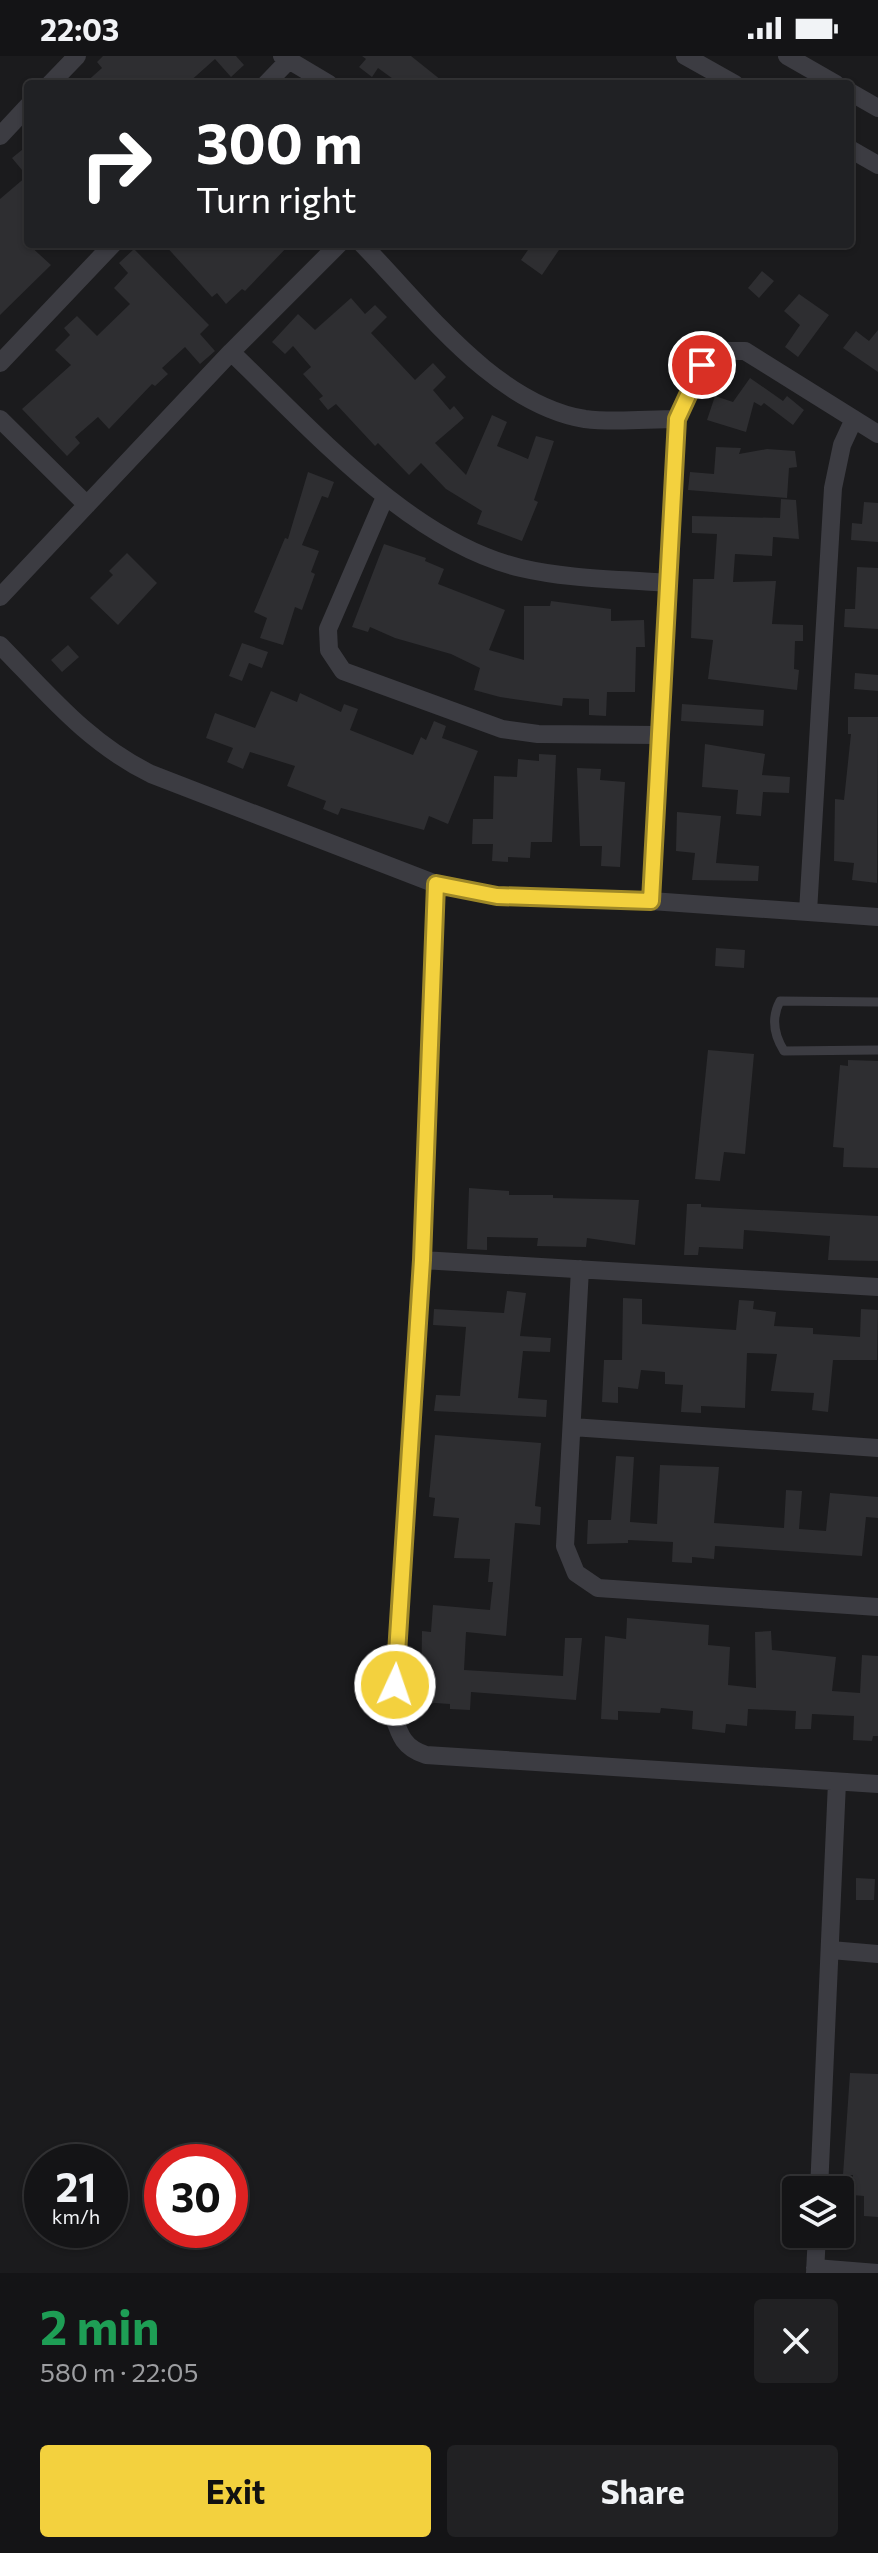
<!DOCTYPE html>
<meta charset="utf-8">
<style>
:root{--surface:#141416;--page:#212123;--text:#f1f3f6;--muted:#9d9ea1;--line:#333335;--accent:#f3d13e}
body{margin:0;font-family:Commissioner,sans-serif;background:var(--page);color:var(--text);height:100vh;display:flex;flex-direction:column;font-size:30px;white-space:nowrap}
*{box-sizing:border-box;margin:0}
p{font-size:26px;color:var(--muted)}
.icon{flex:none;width:44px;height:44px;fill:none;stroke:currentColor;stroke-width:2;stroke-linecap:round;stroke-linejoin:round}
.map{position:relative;height:2217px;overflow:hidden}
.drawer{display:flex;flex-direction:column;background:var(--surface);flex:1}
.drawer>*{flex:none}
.banner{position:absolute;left:24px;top:24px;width:830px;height:168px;border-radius:8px;box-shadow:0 2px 6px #0004,0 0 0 2px var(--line);background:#202124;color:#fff;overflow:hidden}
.fabs{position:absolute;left:782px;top:2120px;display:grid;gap:16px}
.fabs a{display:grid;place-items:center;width:72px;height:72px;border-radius:8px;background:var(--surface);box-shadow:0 2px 6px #0004,0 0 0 2px var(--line);font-size:40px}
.speed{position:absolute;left:24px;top:2088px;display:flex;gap:16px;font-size:40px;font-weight:700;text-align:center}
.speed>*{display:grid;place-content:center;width:104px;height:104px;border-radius:50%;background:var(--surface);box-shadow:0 2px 6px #0004,0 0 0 2px var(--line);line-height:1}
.speed small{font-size:20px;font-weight:400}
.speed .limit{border:12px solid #d22;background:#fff;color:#111}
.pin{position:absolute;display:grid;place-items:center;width:68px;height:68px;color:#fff;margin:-34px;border:4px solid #fff;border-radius:50%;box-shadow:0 2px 8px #0007}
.me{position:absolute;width:88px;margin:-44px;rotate:3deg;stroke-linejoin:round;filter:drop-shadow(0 0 6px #0008)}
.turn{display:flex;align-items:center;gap:28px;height:168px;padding:0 40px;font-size:36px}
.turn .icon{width:104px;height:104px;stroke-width:2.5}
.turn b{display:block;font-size:56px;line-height:68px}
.round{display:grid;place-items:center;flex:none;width:84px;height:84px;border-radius:8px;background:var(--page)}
.overview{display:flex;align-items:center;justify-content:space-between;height:136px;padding:0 40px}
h1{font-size:48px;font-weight:700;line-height:60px;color:#1e9e55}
.cta{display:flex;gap:16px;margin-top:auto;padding:16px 40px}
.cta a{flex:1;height:92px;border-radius:8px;background:var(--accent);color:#111;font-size:32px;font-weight:700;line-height:92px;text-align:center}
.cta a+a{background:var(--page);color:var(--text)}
.status{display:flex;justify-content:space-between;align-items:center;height:56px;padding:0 40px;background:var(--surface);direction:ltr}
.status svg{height:22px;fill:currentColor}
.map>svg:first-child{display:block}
.building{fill:#2e2e31}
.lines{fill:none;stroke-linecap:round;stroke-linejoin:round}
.service{stroke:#3c3c42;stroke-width:9}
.minor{stroke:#3c3c42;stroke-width:18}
.route-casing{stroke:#9e8828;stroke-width:20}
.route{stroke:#f3d13e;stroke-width:14}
</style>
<div class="status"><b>22:03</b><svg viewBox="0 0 49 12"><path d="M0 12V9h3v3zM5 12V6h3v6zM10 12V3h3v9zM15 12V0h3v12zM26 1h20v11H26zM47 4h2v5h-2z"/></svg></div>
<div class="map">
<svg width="878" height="2217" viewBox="0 0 878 2217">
<rect width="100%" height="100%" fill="#1b1b1d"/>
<!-- building -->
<path class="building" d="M 103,0 L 236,0 L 244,9 L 231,21 L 215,3 L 187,28 L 84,28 L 102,12 L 97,6 Z
M 362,0 L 411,0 L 446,28 L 400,28 L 378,12 L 372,21 L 359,11 L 366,3 Z
M 28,89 L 28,188 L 51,209 L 0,259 L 0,143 L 27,120 L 12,102 Z
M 164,188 L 290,188 L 245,235 L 242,233 L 226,248 L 217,237 L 212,241 Z
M 532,188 L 563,188 L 542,219 L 521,204 Z
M 134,193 L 209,269 L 200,278 L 215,295 L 200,308 L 185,291 L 162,312 L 168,318 L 155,330 L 152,328 L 109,373 L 98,361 L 75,381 L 80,387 L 67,400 L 22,353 L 71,309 L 55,294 L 70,279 L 64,272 L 77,260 L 97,280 L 130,248 L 114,232 L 128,217 L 119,207 Z
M 762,215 L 774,225 L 759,242 L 748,232 Z
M 799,238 L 829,259 L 798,301 L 785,291 L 800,269 L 784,255 Z
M 351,242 L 365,258 L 375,249 L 387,261 L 371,277 L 415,324 L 433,307 L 446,321 L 433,334 L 450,354 L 454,350 L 464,362 L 435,387 L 466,419 L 492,359 L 507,366 L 497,390 L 528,403 L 536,380 L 554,385 L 534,444 L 538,446 L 522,485 L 477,468 L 482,455 L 446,433 L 421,407 L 409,419 L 378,387 L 375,390 L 336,348 L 328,354 L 319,343 L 323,340 L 303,318 L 311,311 L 293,290 L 285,298 L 272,286 L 298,258 L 315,274 Z
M 878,274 L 878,316 L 843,292 L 856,275 L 869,285 Z
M 750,322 L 783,345 L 787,340 L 804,354 L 793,369 L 764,347 L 761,350 L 754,346 L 746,376 L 707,364 L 715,340 L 733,346 Z
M 716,391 L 741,392 L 739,398 L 767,393 L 795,395 L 797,411 L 789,412 L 787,442 L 688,434 L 690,416 L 714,418 Z
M 308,416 L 334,426 L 328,442 L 322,440 L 302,489 L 319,495 L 311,516 L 315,518 L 302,554 L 295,551 L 283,589 L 260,582 L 267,562 L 254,556 L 285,482 L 288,483 Z
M 781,443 L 796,444 L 799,483 L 773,481 L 772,500 L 735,498 L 733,526 L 776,525 L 772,568 L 803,569 L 803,585 L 795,585 L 794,613 L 799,614 L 797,634 L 708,623 L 713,584 L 691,582 L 693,523 L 714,523 L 717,478 L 692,477 L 692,460 L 780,462 Z
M 864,446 L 878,447 L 878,486 L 851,484 L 852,467 L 862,468 Z
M 384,488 L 426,502 L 425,505 L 444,513 L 438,528 L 505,554 L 489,594 L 524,604 L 524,550 L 550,550 L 551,545 L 611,553 L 611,565 L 644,564 L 645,591 L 636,591 L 635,636 L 607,636 L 606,660 L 589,659 L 589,643 L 563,642 L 562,650 L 500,641 L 474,634 L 480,612 L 451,598 L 395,582 L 370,571 L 368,576 L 352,571 Z
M 127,497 L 157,527 L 118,569 L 90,542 L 113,519 L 109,515 Z
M 857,511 L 878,512 L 878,573 L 844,571 L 845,553 L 855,553 Z
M 242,587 L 268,596 L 262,612 L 249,607 L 242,625 L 229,620 Z
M 68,589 L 79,601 L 62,616 L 51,604 Z
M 855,617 L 878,619 L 878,635 L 854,633 Z
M 271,635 L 297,646 L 300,637 L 341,656 L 344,648 L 358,653 L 350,674 L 413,699 L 421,681 L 426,684 L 434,665 L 446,670 L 442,682 L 478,695 L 448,768 L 429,760 L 424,774 L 341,752 L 338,759 L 323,753 L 326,745 L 287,730 L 295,710 L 250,696 L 243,713 L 227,706 L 233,692 L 206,682 L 215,657 L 255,672 Z
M 682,648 L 764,654 L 763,670 L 681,665 Z
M 848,661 L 878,661 L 877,827 L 852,824 L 854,807 L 834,805 L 835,743 L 844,744 L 851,678 L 848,678 Z
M 705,688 L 765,698 L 762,719 L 790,721 L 789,737 L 763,736 L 761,760 L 736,758 L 738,734 L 702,731 Z
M 539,698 L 556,699 L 552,786 L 531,786 L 530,802 L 508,801 L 508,806 L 492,805 L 493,788 L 472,788 L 473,763 L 493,763 L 494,720 L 517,721 L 518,703 L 539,705 Z
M 577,712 L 601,713 L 600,724 L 625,726 L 620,811 L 601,810 L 602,790 L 580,790 Z
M 677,756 L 721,760 L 716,807 L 759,810 L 758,825 L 692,824 L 695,797 L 676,795 Z
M 716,892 L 745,894 L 744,912 L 715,910 Z
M 708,994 L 754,998 L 745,1098 L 724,1096 L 720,1125 L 695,1123 Z
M 848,1004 L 878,1005 L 878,1112 L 843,1111 L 844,1092 L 833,1091 L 840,1009 L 848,1010 Z
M 469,1132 L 509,1135 L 509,1139 L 553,1139 L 553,1142 L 639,1144 L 635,1189 L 587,1182 L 586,1191 L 537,1190 L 538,1182 L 487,1181 L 487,1194 L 467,1193 Z
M 687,1148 L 701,1148 L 701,1151 L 878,1160 L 878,1205 L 828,1204 L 830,1180 L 744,1174 L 743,1193 L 699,1191 L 698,1199 L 684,1199 Z
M 507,1235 L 526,1237 L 520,1280 L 551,1282 L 550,1296 L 523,1295 L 518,1342 L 547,1344 L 546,1361 L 434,1355 L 436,1339 L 460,1340 L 466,1271 L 433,1269 L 434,1253 L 504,1257 Z
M 623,1242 L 642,1243 L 642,1268 L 736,1274 L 739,1244 L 754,1245 L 753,1253 L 776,1256 L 774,1270 L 813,1272 L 813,1278 L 860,1281 L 861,1253 L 878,1254 L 877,1304 L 833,1304 L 828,1356 L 812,1354 L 814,1337 L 771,1335 L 777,1298 L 747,1297 L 745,1352 L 701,1350 L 701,1357 L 681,1356 L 683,1329 L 665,1328 L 665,1316 L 641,1314 L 638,1333 L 618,1331 L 618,1347 L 602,1346 L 604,1304 L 622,1304 Z
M 435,1379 L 541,1387 L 535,1450 L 541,1451 L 540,1469 L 515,1467 L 506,1580 L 466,1576 L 464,1614 L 563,1620 L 565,1582 L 582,1582 L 576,1644 L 471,1636 L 470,1654 L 450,1653 L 450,1648 L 421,1646 L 422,1575 L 431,1576 L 433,1549 L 490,1554 L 493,1526 L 488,1526 L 490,1503 L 454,1502 L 459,1462 L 433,1460 L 435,1442 L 429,1441 Z
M 616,1400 L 634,1401 L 630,1466 L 657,1468 L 660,1409 L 719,1411 L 714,1467 L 784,1472 L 786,1434 L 802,1435 L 799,1473 L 826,1475 L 830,1437 L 878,1441 L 878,1462 L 866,1461 L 862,1500 L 715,1490 L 714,1503 L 692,1501 L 692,1507 L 672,1506 L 673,1486 L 628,1484 L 628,1487 L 587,1488 L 588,1464 L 611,1464 Z
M 627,1562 L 709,1569 L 708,1589 L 730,1591 L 728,1629 L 756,1632 L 755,1576 L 771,1575 L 772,1594 L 836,1601 L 832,1635 L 860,1637 L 862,1599 L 878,1600 L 878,1680 L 873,1680 L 872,1685 L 853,1684 L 854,1660 L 812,1658 L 811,1673 L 795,1673 L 796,1655 L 748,1653 L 747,1670 L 726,1668 L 725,1677 L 692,1673 L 693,1655 L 661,1652 L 660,1657 L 618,1655 L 618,1664 L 601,1663 L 605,1580 L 626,1583 Z
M 856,1822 L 875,1823 L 874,1844 L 856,1844 Z
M 850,2017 L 878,2018 L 878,2161 L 864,2160 L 864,2140 L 852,2139 L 853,2119 L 843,2119 Z"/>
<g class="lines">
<!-- service -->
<path class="service" d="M 878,946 L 780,945 C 771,962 774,979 784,995 L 878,994"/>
<!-- minor -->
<path class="minor" d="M 282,0 L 329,28
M 685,0 L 735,28
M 787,0 L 836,28
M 50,28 L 77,0
M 266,28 L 289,4
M 850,36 L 878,52
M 0,80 L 28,50
M 850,93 L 878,109
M 362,188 C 423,250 494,348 585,363 C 614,367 648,363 677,363
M 231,296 C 311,372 410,486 521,512 C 568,523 618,523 666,527
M 0,307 L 113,188
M 0,363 L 87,449
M 385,441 L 328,573 L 329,594 L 343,615 L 502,673 L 538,678 L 658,679
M 0,541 L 231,296 L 339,188
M 0,589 C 49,639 88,687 151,718 L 436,828 L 497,840 L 651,845 L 878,861
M 436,828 L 422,1204 L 393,1659 C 400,1680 404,1692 426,1699 L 878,1728
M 651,845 L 677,363 L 702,309 L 718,295 L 745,295 L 878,378
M 808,856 L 833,432 L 842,389 L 854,363
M 422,1204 L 878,1231
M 580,1213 L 565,1490 L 576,1517 L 598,1532 L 878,1551
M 572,1371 L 878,1392
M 831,1894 L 878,1898
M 819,2134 L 837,1726
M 815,2212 L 878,2217
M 815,2217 L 817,2178"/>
</g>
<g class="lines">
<!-- route casing -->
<g class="route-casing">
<path id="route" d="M 395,1629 L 422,1204 L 436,828 L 497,840 L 651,845 L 677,363 L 702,309"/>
</g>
<!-- route -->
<use href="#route" class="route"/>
</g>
</svg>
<div class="fabs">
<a><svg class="icon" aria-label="layers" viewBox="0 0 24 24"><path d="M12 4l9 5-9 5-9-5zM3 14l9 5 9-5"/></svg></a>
</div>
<div class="speed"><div>21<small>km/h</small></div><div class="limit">30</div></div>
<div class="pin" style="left:702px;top:309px;background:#d93025"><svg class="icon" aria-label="arrive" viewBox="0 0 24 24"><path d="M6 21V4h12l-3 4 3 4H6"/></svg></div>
<svg class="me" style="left:395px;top:1629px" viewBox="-20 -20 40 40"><circle r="17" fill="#f3d13e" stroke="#fff" stroke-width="3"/><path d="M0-11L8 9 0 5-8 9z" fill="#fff"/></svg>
<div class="banner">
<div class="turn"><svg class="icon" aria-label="right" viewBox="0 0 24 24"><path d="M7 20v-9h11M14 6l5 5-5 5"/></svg><div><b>300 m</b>Turn right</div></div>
</div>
</div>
<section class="drawer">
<div class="overview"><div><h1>2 min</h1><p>580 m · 22:05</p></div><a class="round"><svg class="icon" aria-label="close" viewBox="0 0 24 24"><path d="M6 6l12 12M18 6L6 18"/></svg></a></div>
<div class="cta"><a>Exit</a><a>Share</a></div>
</section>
